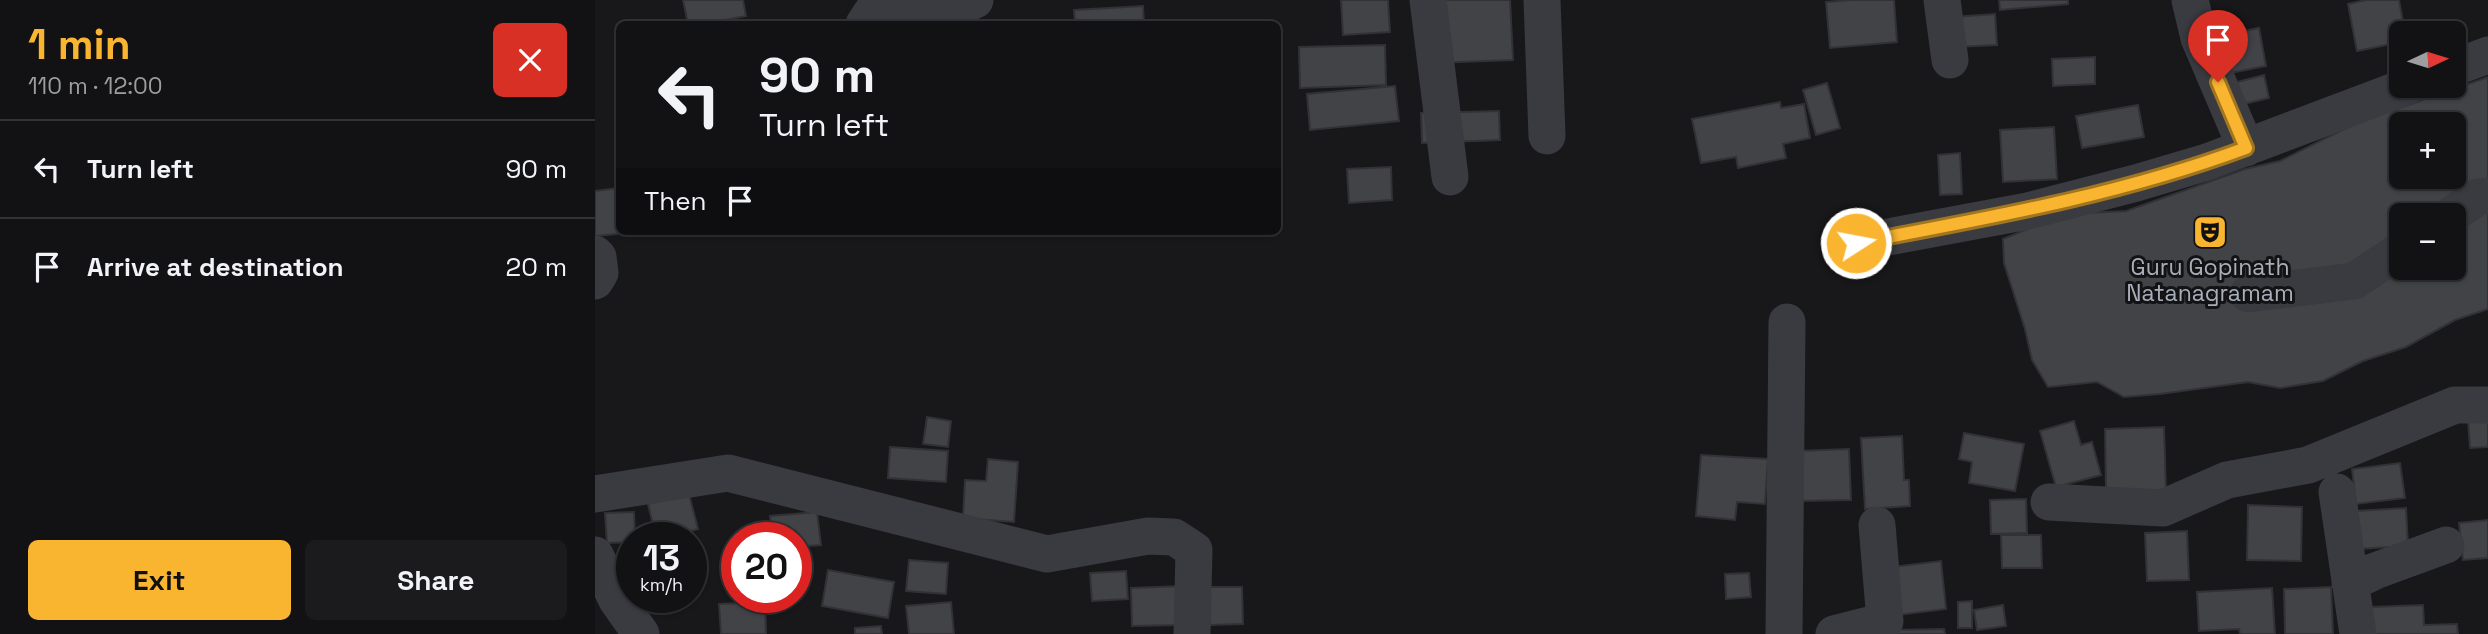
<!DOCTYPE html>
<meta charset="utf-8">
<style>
:root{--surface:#121214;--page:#1b1b1d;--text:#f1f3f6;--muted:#9c9ea0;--line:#313234;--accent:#fab530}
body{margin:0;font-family:"Space Grotesk",sans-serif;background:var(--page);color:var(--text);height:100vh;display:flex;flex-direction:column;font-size:26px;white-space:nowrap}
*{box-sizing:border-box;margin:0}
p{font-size:23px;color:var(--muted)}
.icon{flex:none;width:38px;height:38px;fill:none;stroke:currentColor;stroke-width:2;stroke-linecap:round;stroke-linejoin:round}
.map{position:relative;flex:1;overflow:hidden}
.details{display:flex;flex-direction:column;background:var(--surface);width:595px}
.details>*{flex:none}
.guide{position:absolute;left:21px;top:21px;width:665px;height:214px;border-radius:10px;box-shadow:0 2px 5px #0004,0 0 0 2px var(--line);background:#121214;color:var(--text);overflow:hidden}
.needle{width:46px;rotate:86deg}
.buttons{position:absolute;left:1794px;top:21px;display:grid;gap:14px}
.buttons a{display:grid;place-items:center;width:77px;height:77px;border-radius:10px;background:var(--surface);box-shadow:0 2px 5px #0004,0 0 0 2px var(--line);font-size:35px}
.speed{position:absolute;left:21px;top:522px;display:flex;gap:14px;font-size:35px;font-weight:700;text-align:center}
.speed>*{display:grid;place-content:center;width:91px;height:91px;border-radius:50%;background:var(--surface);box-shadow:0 2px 5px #0004,0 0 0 2px var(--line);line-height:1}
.speed small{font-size:18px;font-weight:400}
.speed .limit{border:10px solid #d22;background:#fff;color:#111}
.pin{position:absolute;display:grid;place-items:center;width:60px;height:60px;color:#fff;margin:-72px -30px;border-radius:50% 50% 50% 0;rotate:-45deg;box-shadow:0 0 7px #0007}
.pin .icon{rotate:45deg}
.me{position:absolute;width:77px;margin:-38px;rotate:79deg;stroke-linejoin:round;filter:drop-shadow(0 0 5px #0008)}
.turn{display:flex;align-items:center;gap:24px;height:147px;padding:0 28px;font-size:32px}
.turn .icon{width:91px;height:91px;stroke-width:2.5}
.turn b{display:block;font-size:49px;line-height:60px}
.then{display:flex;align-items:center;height:66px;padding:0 28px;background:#0003;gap:14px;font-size:26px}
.round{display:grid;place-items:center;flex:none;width:74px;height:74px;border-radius:10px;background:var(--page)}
.summary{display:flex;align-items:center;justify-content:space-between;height:119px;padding:0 28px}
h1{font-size:42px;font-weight:800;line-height:52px;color:var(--accent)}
.primary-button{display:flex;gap:14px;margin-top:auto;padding:14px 28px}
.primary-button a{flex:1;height:80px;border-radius:10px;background:var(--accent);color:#111;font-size:28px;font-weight:800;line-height:80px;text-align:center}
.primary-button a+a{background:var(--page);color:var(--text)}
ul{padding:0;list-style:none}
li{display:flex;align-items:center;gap:21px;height:98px;padding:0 28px;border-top:2px solid var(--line)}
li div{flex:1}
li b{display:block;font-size:26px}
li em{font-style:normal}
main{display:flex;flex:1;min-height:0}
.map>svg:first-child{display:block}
.building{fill:#424347;stroke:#323136;stroke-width:2;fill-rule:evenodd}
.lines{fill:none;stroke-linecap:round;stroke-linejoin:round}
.minor{stroke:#3a3b41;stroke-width:37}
.route-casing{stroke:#a2761f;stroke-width:18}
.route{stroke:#fab530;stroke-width:12}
.labels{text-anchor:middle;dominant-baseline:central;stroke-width:6;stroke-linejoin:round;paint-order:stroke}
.poi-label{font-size:23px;fill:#a9afba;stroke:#131315}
</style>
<main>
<section class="details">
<div class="summary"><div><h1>1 min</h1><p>110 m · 12:00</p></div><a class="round" style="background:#d93025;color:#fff"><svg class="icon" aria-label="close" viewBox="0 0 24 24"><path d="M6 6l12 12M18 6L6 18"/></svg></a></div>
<ul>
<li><svg class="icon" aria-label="left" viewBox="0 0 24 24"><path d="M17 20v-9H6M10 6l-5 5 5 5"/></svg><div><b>Turn left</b></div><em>90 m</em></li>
<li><svg class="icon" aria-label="arrive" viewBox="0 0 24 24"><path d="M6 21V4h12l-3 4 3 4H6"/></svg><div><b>Arrive at destination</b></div><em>20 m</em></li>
</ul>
<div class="primary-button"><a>Exit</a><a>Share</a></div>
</section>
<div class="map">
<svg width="1893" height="634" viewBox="0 0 1893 634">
<rect width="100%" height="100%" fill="#18181a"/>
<!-- building -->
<path class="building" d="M 88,0 L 148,0 L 151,16 L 109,24 L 93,24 Z
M 746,0 L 793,0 L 795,32 L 748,35 Z
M 832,0 L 915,0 L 918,60 L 836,63 Z
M 1255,0 L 1299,0 L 1302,42 L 1235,48 L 1231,2 Z
M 1404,0 L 1473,0 L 1473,4 L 1405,10 Z
M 1771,0 L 1804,0 L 1810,33 L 1806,33 L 1806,42 L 1762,51 L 1753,4 Z
M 548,6 L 549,24 L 480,24 L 479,10 Z
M 1400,14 L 1402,45 L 1359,47 L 1358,17 Z
M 1664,28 L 1671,66 L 1630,74 L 1623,36 Z
M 790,45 L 791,85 L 705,88 L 704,47 Z
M 1500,57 L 1500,84 L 1458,86 L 1457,59 Z
M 1669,75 L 1674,98 L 1632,108 L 1627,86 Z
M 1893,77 L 1893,309 L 1860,320 L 1811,347 L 1768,361 L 1728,381 L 1685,388 L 1653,382 L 1565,394 L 1529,397 L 1502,382 L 1453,387 L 1437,360 L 1430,329 L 1409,263 L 1408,239 L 1442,225 L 1487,213 L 1531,211 L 1650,169 L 1685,161 L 1759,124 ZM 1806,124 L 1858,124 L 1858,177 L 1806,177 ZM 1806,215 L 1858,215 L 1858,268 L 1806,268 Z
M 1232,83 L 1245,128 L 1221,135 L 1208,90 Z
M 800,86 L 804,121 L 715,130 L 712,94 Z
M 1185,102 L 1186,108 L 1209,104 L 1215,138 L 1188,144 L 1191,158 L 1143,168 L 1141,157 L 1106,163 L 1097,119 Z
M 1543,105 L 1549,137 L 1487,148 L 1481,116 Z
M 904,111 L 905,140 L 827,143 L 826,113 Z
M 1459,127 L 1462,179 L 1408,182 L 1405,130 Z
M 1365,153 L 1367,194 L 1345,195 L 1343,155 Z
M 796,167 L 797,200 L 754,203 L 752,169 Z
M 24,188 L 24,231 L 43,232 L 0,236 L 0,191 Z
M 332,417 L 356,421 L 353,447 L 328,444 Z
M 1893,417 L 1893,447 L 1875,448 L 1873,419 Z
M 1479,421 L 1486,445 L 1497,442 L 1506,475 L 1461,487 L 1445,431 Z
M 1569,427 L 1571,491 L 1511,493 L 1510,429 Z
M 1369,433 L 1429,444 L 1420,491 L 1374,483 L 1377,462 L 1364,459 Z
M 1307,436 L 1309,480 L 1314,480 L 1315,506 L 1270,509 L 1266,438 Z
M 295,447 L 353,451 L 351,482 L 293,478 Z
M 1254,449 L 1256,500 L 1204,501 L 1203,451 Z
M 1106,455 L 1173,459 L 1170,504 L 1142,502 L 1140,520 L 1101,516 Z
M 393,459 L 423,462 L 419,522 L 368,518 L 370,480 L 391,481 Z
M 1805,463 L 1810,498 L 1761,504 L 1757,469 Z
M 94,494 L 103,529 L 73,537 L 61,537 L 53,504 Z
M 1431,499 L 1432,533 L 1396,534 L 1395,500 Z
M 1653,505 L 1707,507 L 1706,561 L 1652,560 Z
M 1811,508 L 1813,546 L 1762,549 L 1760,511 Z
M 39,512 L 40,537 L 37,537 L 37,542 L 12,543 L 10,513 Z
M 222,512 L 226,545 L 201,547 L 201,537 L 177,537 L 175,516 Z
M 1893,520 L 1893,558 L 1868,560 L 1864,523 Z
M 1592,531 L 1594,580 L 1552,581 L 1550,533 Z
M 1406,535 L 1446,535 L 1447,568 L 1407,568 Z
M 314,560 L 353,563 L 351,594 L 311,591 Z
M 1346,561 L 1351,609 L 1303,615 L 1297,567 Z
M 233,570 L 299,582 L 293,618 L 227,606 Z
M 531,571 L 533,599 L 497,601 L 495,573 Z
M 1154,573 L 1156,597 L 1131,599 L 1130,574 Z
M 586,586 L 587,625 L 537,626 L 536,588 Z
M 614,587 L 647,587 L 648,624 L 615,625 Z
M 1736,587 L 1738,634 L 1690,634 L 1689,589 Z
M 1677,588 L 1680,634 L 1645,634 L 1644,629 L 1604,631 L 1602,592 Z
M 1377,601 L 1377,628 L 1363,628 L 1363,602 Z
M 170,602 L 171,634 L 126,634 L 124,604 Z
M 356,602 L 359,634 L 314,634 L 311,606 Z
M 1408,605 L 1411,626 L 1382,630 L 1379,610 Z
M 1828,605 L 1829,625 L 1862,624 L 1863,634 L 1777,634 L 1776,607 Z
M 286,626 L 287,634 L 260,634 L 260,628 Z
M 1349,629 L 1350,634 L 1296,634 L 1296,630 Z"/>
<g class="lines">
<!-- minor -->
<path class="minor" d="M 833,0 L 855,177
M 947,0 L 952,136
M 1347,0 L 1355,60
M 1595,0 L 1604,38 L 1651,148
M 269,24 C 272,20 275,14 278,11 C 300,0 351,17 380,0
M 1858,68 L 1893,55
M 1856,215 L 1883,197 L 1893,196
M 1261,243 L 1433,211 L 1541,183 L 1612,162 L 1813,86
M 0,254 L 3,257 L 5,273 L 0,281
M 1653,294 L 1759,281 L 1806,250
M 1742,492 L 1763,634
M 0,494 L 133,473 L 452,554 L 553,536 L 579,537 L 599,550 L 597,634
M 1454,502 L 1568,508 L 1632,480 L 1713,465 L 1860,405 L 1893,405
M 0,555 L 22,600 L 46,634
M 1755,583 L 1780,571 L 1851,545
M 1189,634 L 1192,322
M 1239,634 L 1290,621 L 1282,525"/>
</g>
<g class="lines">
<!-- route casing -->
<g class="route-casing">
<path id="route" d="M 1261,243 C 1393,218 1525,195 1651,148 L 1623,82"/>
</g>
<!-- route -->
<use href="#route" class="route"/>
</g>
<!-- icons -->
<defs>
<g id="theatre-square" transform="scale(1.75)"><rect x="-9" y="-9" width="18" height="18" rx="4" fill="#fab530" stroke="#131315"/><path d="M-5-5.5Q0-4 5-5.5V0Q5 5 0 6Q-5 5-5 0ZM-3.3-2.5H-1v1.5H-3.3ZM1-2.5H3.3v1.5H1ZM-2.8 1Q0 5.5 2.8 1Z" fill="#111"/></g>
</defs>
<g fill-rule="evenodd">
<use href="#theatre-square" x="1615" y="232"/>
</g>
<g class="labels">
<!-- poi labels -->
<g class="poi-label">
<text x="1615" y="267">Guru Gopinath<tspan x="1615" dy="26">Natanagramam</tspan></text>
</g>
</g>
</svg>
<div class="buttons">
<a><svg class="needle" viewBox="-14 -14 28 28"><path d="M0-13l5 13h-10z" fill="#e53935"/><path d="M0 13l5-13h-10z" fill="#9c9ea0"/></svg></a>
<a>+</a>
<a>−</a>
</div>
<div class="speed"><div>13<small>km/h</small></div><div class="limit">20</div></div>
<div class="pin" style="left:1623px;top:82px;background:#d93025"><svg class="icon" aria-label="arrive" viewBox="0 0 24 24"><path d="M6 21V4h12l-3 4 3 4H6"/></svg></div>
<svg class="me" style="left:1261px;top:243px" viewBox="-20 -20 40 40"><circle r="17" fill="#fab530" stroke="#fff" stroke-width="3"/><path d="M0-11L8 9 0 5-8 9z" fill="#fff"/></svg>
<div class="guide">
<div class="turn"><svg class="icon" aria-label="left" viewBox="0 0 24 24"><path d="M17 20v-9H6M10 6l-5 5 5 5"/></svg><div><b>90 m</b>Turn left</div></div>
<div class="then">Then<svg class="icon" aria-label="arrive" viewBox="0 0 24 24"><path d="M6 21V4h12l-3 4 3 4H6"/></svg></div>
</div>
</div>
</main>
